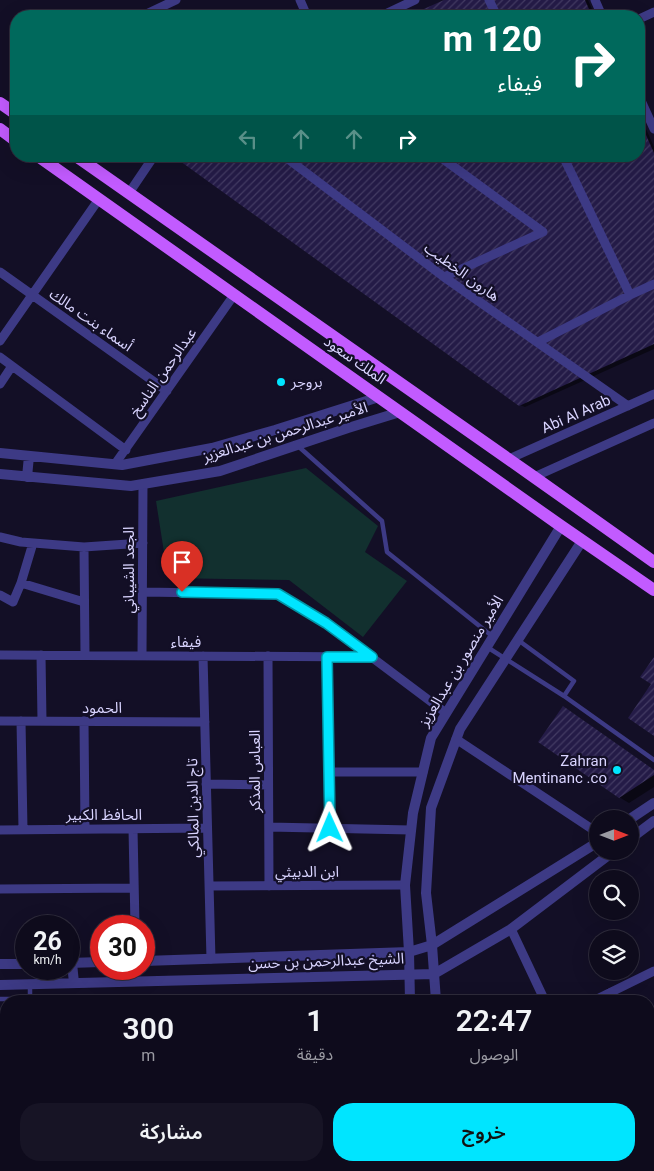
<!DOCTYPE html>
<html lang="ar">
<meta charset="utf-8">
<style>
:root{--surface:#0e0b1c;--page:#171425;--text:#f1f3f6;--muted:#9b9ba3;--line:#2e2b3b;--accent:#00e5ff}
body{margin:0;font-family:Roboto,"Noto Sans Arabic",sans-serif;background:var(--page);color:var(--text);direction:rtl;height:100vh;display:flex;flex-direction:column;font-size:19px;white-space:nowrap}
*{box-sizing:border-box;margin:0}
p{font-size:16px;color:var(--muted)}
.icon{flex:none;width:28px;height:28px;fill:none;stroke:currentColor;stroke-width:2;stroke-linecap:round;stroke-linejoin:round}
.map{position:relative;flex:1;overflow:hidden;direction:ltr}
.panel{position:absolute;left:0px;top:995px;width:655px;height:176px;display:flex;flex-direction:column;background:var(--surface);border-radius:20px 20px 0 0;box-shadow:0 5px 20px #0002,0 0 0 1px var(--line);direction:rtl}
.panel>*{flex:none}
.top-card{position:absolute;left:10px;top:10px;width:635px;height:152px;border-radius:20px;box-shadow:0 5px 20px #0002,0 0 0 1px var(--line);direction:rtl;background:#00695c;color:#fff;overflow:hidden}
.needle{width:32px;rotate:90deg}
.tools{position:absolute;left:589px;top:810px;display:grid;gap:10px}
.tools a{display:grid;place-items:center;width:50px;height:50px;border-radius:50%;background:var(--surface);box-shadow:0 5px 20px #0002,0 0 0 1px var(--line);font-size:25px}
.speed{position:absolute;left:15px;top:915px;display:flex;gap:10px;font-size:25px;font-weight:700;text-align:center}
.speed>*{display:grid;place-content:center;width:65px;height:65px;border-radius:50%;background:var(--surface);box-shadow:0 5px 20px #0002,0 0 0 1px var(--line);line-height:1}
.speed small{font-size:12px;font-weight:400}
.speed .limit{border:8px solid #d22;background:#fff;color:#111}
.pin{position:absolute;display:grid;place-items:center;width:42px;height:42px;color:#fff;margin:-51px -21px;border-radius:50% 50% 50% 0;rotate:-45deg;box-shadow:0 0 5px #0007}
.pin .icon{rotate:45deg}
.me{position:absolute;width:55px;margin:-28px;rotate:359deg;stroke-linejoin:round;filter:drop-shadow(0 0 4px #0008)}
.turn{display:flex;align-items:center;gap:18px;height:105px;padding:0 20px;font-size:22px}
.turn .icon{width:65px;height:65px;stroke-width:2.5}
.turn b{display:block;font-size:35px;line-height:42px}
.lanes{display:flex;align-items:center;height:48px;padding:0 20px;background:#0003;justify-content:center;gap:25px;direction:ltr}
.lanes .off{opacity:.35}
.eta{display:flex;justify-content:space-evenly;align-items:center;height:85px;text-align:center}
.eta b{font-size:30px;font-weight:600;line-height:35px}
.button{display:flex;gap:10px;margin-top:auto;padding:10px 20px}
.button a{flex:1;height:58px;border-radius:20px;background:var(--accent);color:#111;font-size:20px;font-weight:600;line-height:58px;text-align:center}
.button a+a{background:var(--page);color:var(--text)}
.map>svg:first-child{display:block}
.park{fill:#12302f}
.shadow{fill:#0007}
.building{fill:url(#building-hatch)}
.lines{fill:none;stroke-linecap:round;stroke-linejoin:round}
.service{stroke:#3d3a85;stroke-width:4.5}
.minor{stroke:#3d3a85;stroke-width:9}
.tertiary{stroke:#3d3a85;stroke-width:10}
.primary{stroke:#c25bff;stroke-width:12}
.route-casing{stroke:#0095a6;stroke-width:12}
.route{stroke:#00e5ff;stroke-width:9}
.poi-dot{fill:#00e5ff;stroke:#130f26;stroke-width:2}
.labels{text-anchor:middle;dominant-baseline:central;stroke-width:4.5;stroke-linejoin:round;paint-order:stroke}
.street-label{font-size:15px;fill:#d9d4ff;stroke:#130f26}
.poi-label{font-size:15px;fill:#d9d4ff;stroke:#130f26;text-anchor:start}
</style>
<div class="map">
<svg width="654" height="1171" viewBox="0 0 654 1171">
<defs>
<pattern id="building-hatch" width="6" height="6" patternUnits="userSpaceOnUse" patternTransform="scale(1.25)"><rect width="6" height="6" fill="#241b47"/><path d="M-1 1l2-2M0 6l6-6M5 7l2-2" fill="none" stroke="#433b63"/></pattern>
</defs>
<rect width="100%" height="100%" fill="#130f26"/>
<!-- park -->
<path class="park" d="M 306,468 L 378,526 L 365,552 L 407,581 L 363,637 L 289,580 L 168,578 L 156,501 Z"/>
<!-- shadow -->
<path class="shadow" d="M 447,0 L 588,0 L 595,16 L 411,16 Z
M 639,113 L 654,147 L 654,349 L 525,407 L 520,405 L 639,156 Z
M 654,770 L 654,787 L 629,803 L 619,797 Z"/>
<!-- building -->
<path class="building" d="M 444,0 L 585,0 L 592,16 L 408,16 Z
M 639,119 L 654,153 L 654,344 L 519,406 L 173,156 L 639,156 Z
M 654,657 L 654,736 L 628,718 L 651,684 L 640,677 Z
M 563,706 L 654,770 L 654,775 L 619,798 L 538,742 Z"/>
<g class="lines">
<!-- service -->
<path class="service" d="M 298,446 L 382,521 L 387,552 L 492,636
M 487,647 L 564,696 L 574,681 L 518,640
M 564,696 L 654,760
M 30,984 L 30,999 L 217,1001
M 0,999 L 30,999"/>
<!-- minor -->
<path class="minor" d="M 300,0 L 307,16
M 489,0 L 497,16
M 595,0 L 602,16
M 142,16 L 176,0
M 381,16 L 415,0
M 639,19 L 654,12
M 639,96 L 654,129
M 284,156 L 444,277 L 628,406
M 439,156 L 543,232 L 444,277
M 563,156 L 630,295
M 129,193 L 154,156
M 0,272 L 167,391
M 0,341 L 99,199
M 538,342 L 630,295 L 654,284
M 0,357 L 126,450
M 0,384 L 12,366
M 509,459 L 654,394
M 115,464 L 234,295
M 534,477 L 654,423
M 0,537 L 21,542 L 84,547 L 143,543
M 84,547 L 85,655
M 21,583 L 33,543
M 143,592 L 278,594 L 326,623 L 446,713
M 0,595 L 13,602 L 21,583 L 84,602
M 0,655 L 372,657
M 41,655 L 42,721
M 142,656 L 143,484
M 203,656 L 211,959
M 268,656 L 269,886
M 327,657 L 330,828
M 0,721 L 205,722
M 21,721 L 23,829
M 84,721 L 85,829
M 456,739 L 598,833
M 329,772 L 423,772
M 206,784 L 268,785
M 269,827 L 411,830
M 133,829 L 135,926
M 0,830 L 207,828
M 209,886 L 405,885
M 0,889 L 134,888
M 511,929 L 545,1001
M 611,992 L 616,1001
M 593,1001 L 654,971
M 649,1069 L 654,1080
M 567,1165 L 570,1171
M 623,1165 L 625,1171
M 644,1171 L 654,1166"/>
<!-- tertiary -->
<path class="tertiary" d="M 0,453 L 122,465 L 212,448 L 275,430 L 379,397
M 0,474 L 131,486 L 220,471 L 348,428 L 400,412
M 27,477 L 29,456
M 630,819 L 654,803
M 630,839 L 654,821
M 144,961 L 409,952 L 432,945 L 598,842
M 69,963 L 101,962
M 72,963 L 74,983
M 0,964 L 26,964
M 0,985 L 434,974 L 511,929 L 614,851
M 410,1001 L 409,952 L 405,885 L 413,813 L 431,738 L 561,526
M 436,1001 L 432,945 L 426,893 L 431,808 L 460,729 L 582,541
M 415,1165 L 415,1171
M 439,1165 L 439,1171"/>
<!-- primary -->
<path class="primary" d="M 0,103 L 16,114
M 0,129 L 16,141
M 38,156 L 561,526 L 654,590
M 76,156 L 534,477 L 654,562"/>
</g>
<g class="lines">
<!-- route casing -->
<g class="route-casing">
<path id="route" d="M 182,592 L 278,594 L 326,623 L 372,657 L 327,657 L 330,828"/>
</g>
<!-- route -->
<use href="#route" class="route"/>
</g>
<!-- markers -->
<g class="poi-dot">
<circle cx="281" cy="382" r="5"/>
<circle cx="617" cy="770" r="5"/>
</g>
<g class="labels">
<!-- street labels -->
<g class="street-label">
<text transform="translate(462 272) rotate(36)">هارون الخطيب</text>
<text transform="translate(91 320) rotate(35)">أسماء بنت مالك</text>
<text transform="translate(355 360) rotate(35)">الملك سعود</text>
<text transform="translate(163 372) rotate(-55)">عبدالرحمن الناسخ</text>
<text transform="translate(576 414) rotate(-24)">Abi Al Arab</text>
<text transform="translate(285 432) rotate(-17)">الأمير عبدالرحمن بن عبدالعزيز</text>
<text transform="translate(129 570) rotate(-90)">الجعد الشيباني</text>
<text x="186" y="642">فيفاء</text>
<text transform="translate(461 661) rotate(-59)">الأمير منصور بن عبدالعزيز</text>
<text x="102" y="708">الحمود</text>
<text transform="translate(255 771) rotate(-90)">العباس المذكر</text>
<text transform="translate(193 808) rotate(-91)">تاج الدين المالكي</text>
<text x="104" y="815">الحافظ الكبير</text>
<text x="307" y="872">ابن الدبيثي</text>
<text transform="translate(326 961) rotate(-2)">الشيخ عبدالرحمن بن حسن</text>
</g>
<!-- poi labels -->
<g class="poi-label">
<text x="291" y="382">بروجر</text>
<text x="607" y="761" text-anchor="end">Zahran<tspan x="607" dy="17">Mentinanc .co</tspan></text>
</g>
</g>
</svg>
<div class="tools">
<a><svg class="needle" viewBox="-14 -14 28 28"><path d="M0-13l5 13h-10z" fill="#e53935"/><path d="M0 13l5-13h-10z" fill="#9b9ba3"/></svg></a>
<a><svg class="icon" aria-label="search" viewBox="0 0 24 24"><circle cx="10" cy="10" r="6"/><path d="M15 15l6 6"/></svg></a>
<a><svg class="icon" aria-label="layers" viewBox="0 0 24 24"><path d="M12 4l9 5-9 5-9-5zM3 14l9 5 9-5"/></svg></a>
</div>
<div class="speed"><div>26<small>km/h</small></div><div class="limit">30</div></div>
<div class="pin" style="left:182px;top:592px;background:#d93025"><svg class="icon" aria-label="arrive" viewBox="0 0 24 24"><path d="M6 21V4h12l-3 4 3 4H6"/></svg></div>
<svg class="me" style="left:330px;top:828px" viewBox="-20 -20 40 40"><path d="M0-17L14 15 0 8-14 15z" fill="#00e5ff" stroke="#fff" stroke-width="4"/></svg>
<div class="top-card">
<div class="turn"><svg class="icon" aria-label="right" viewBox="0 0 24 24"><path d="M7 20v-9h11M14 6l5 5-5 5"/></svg><div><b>120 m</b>فيفاء</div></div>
<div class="lanes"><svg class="icon off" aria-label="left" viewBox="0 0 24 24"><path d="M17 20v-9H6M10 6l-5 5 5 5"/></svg><svg class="icon off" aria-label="ahead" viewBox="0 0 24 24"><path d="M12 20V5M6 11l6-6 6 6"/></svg><svg class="icon off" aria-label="ahead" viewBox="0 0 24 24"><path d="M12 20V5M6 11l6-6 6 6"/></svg><svg class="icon" aria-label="right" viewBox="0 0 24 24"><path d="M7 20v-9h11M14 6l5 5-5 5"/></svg></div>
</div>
<section class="panel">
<div class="eta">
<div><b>22:47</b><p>الوصول</p></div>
<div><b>1</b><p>دقيقة</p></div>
<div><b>300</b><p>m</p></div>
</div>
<div class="button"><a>خروج</a><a>مشاركة</a></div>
</section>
</div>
